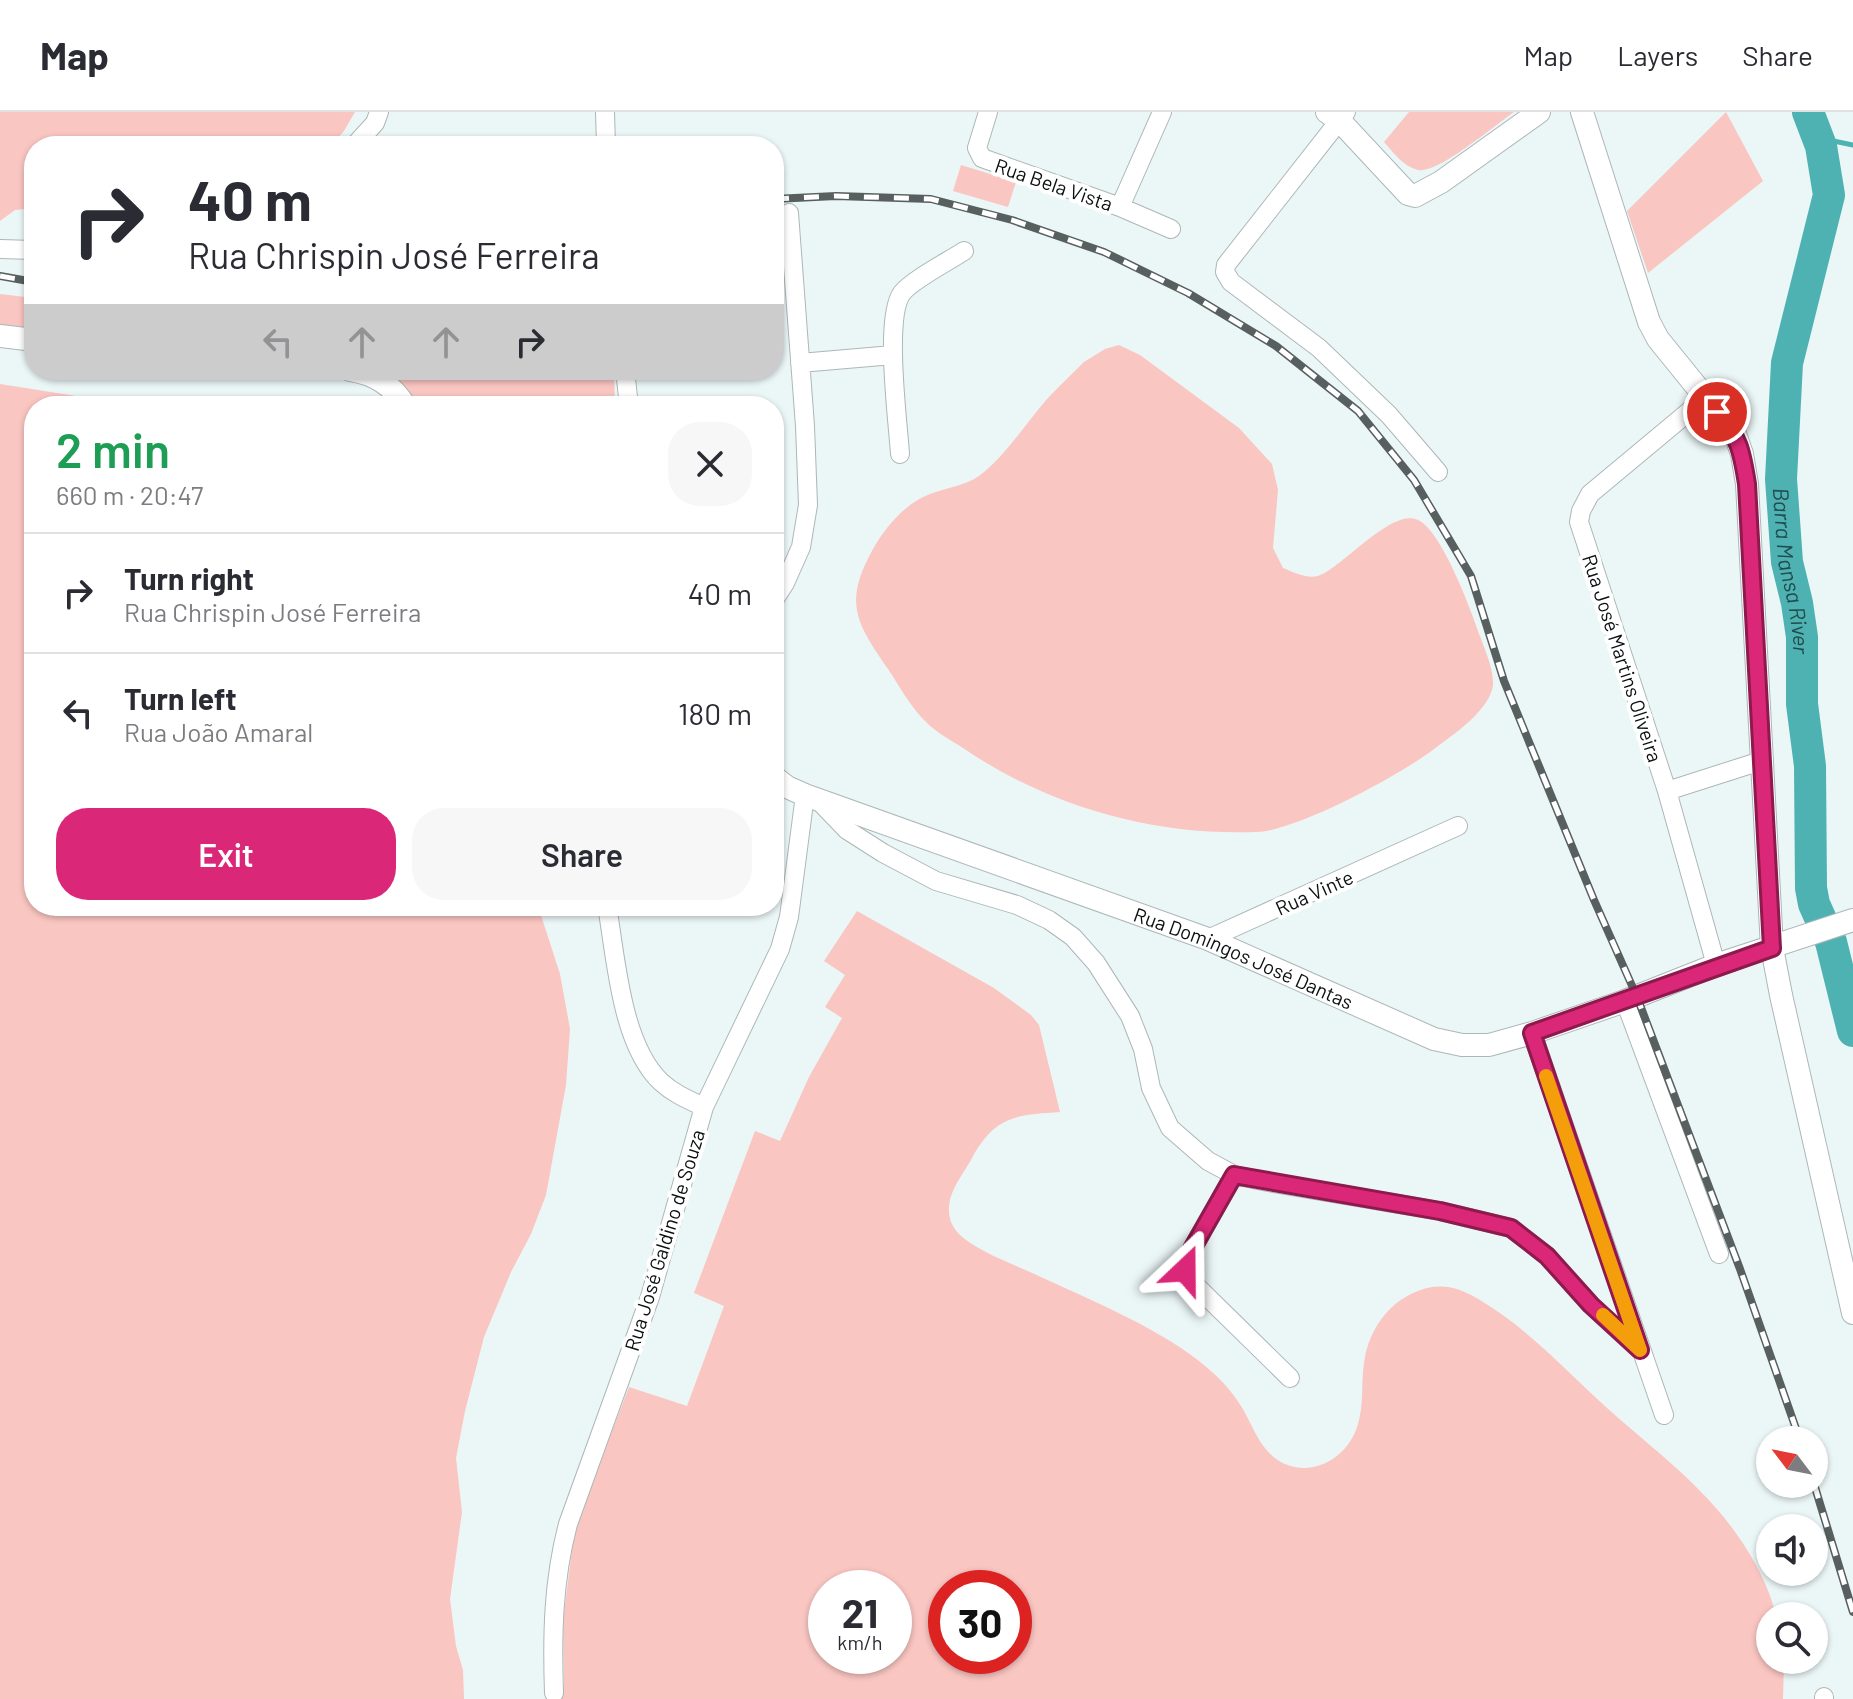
<!DOCTYPE html>
<meta charset="utf-8">
<style>
:root{--surface:#fff;--page:#f7f7f7;--text:#2b2b33;--muted:#7c7c81;--line:#e1e1e2;--accent:#db2777}
body{margin:0;font-family:Barlow,sans-serif;background:var(--page);color:var(--text);height:100vh;display:flex;flex-direction:column;font-size:30px;white-space:nowrap}
*{box-sizing:border-box;margin:0}
p{font-size:26px;color:var(--muted)}
.icon{flex:none;width:44px;height:44px;fill:none;stroke:currentColor;stroke-width:2;stroke-linecap:round;stroke-linejoin:round}
.map{position:relative;flex:1;overflow:hidden}
.drawer{position:absolute;left:24px;top:284px;width:760px;height:520px;display:flex;flex-direction:column;background:var(--surface);border-radius:32px;box-shadow:0 2px 6px #0004}
.drawer>*{flex:none}
.banner{position:absolute;left:24px;top:24px;width:760px;height:244px;border-radius:32px;box-shadow:0 2px 6px #0004;background:#fff;color:var(--text);overflow:hidden}
.needle{width:52px;rotate:302deg}
.buttons{position:absolute;left:1756px;top:1314px;display:grid;gap:16px}
.buttons a{display:grid;place-items:center;width:72px;height:72px;border-radius:50%;background:var(--surface);box-shadow:0 2px 6px #0004;font-size:40px}
.speed{position:absolute;left:808px;top:1458px;display:flex;gap:16px;font-size:40px;font-weight:700;text-align:center}
.speed>*{display:grid;place-content:center;width:104px;height:104px;border-radius:50%;background:var(--surface);box-shadow:0 2px 6px #0004;line-height:1}
.speed small{font-size:20px;font-weight:400}
.speed .limit{border:12px solid #d22;background:#fff;color:#111}
.pin{position:absolute;display:grid;place-items:center;width:68px;height:68px;color:#fff;margin:-34px;border:4px solid #fff;border-radius:50%;box-shadow:0 2px 8px #0007}
.me{position:absolute;width:88px;margin:-44px;rotate:23deg;stroke-linejoin:round;filter:drop-shadow(0 0 6px #0008)}
.turn{display:flex;align-items:center;gap:28px;height:168px;padding:0 32px;font-size:36px}
.turn .icon{width:104px;height:104px;stroke-width:2.5}
.turn b{display:block;font-size:56px;line-height:68px}
.lanes{display:flex;align-items:center;height:76px;padding:0 32px;background:#0003;justify-content:center;gap:40px;direction:ltr}
.lanes .off{opacity:.35}
.round{display:grid;place-items:center;flex:none;width:84px;height:84px;border-radius:32px;background:var(--page)}
.headline{display:flex;align-items:center;justify-content:space-between;height:136px;padding:0 32px}
h1{font-size:48px;font-weight:600;line-height:60px;color:#1e9e55}
.primary-button{display:flex;gap:16px;margin-top:auto;padding:16px 32px}
.primary-button a{flex:1;height:92px;border-radius:32px;background:var(--accent);color:#fff;font-size:32px;font-weight:600;line-height:92px;text-align:center}
.primary-button a+a{background:var(--page);color:var(--text)}
ul{padding:0;list-style:none}
li{display:flex;align-items:center;gap:24px;height:120px;padding:0 32px;border-top:2px solid var(--line)}
li div{flex:1}
li b{display:block;font-size:30px}
li em{font-style:normal}
header{display:flex;align-items:center;gap:48px;box-sizing:border-box;height:112px;padding:0 40px;background:var(--surface);border-bottom:2px solid var(--line)}
header strong{font-size:38px}
nav{display:flex;gap:44px;margin-inline-start:auto;font-size:28px}
.map>svg:first-child{display:block}
.green{fill:#fac6c2;fill-rule:evenodd}
.lines{fill:none;stroke-linecap:round;stroke-linejoin:round}
.stream{stroke:#4eb2b3;stroke-width:5}
.river{stroke:#4eb2b3;stroke-width:32}
.minor-casing{stroke:#adb7b7;stroke-width:20}
.tertiary-casing{stroke:#adb7b7;stroke-width:24}
.minor{stroke:#fff;stroke-width:18}
.tertiary{stroke:#fff;stroke-width:22}
.rail-casing{stroke:#585f5f;stroke-width:8}
.rail{stroke:#fff;stroke-width:5;stroke-dasharray:15;stroke-linecap:butt}
.route-casing{stroke:#8e194d;stroke-width:20}
.route{stroke:#db2777;stroke-width:14}
.slow{stroke:#f59e0b;stroke-width:14}
.labels{text-anchor:middle;dominant-baseline:central;stroke-width:8;stroke-linejoin:round;paint-order:stroke}
.street-label{font-size:20px;fill:#0b0f0f;stroke:#fff}
.water-label{font-size:22px;font-style:italic;fill:#214d4e;stroke:#fff}
</style>
<header>
<strong>Map</strong>
<nav><a>Map</a><a>Layers</a><a>Share</a></nav>
</header>
<div class="map">
<svg width="1853" height="1587" viewBox="0 0 1853 1587">
<rect width="100%" height="100%" fill="#ebf6f6"/>
<!-- green -->
<path class="green" d="M 0,0 L 355,0 L 344,19 L 331,34 L 34,34 L 34,96 L 15,98 L 0,109 Z
M 1409,0 L 1514,0 C 1495,13 1438,62 1418,58 C 1404,55 1393,40 1384,30 Z
M 1726,0 L 1763,69 L 1648,161 L 1627,99 Z
M 961,53 L 1016,70 L 1008,95 L 953,79 Z
M 0,182 L 34,186 L 34,218 L 0,215 Z
M 1119,233 L 1140,243 L 1239,316 L 1272,352 L 1278,378 L 1273,436 L 1283,456 C 1293,460 1306,467 1318,464 C 1341,457 1392,395 1418,408 C 1442,419 1471,498 1480,524 C 1485,538 1494,558 1493,573 C 1490,598 1453,623 1434,637 C 1400,663 1297,719 1256,720 C 1153,724 1048,694 963,636 C 951,628 937,621 927,611 C 911,596 900,575 888,557 C 856,510 843,491 873,437 C 886,414 906,391 930,382 C 946,376 964,374 979,364 C 1004,346 1026,311 1047,287 C 1059,274 1072,262 1084,250 L 1105,237 Z
M 379,258 L 614,258 L 615,294 L 412,294 Z
M 0,272 L 76,284 L 304,294 L 34,294 L 34,794 L 538,794 L 560,862 L 570,917 L 566,973 L 546,1083 L 531,1122 L 511,1160 L 484,1225 L 465,1299 L 456,1346 L 462,1400 L 450,1487 L 456,1534 L 463,1558 L 464,1587 L 0,1587 Z
M 857,799 L 994,876 L 1031,903 L 1039,913 L 1060,1000 C 1015,1003 994,1004 971,1048 C 960,1067 943,1086 951,1110 C 955,1119 961,1125 969,1130 C 988,1143 1010,1151 1030,1160 C 1084,1185 1153,1213 1199,1249 C 1213,1260 1227,1273 1237,1288 C 1253,1310 1258,1340 1285,1352 C 1316,1365 1349,1344 1358,1312 C 1364,1292 1361,1271 1364,1251 C 1369,1214 1394,1182 1432,1175 C 1445,1173 1459,1176 1471,1183 C 1523,1211 1564,1257 1607,1296 C 1646,1331 1688,1362 1722,1403 C 1745,1431 1768,1468 1776,1504 L 1770,1504 L 1770,1548 L 1784,1548 L 1783,1587 L 556,1587 L 564,1574 L 563,1509 L 573,1429 L 583,1394 L 629,1275 L 687,1294 L 724,1194 L 694,1181 L 755,1019 L 780,1029 L 809,965 L 842,906 L 825,895 L 845,863 L 824,849 ZM 826,1476 L 894,1476 L 894,1544 L 826,1544 ZM 946,1476 L 1014,1476 L 1014,1544 L 946,1544 Z"/>
<g class="lines">
<!-- stream -->
<path class="stream" d="M 1819,26 L 1853,33"/>
<!-- river -->
<path class="river" id="s1" d="M 1808,0 L 1821,34 L 1829,83 L 1787,251 L 1781,367 L 1787,450 L 1797,491 L 1802,525 L 1802,592 L 1810,654 L 1811,776 L 1814,792 L 1831,830 L 1853,919"/>
<!-- minor casing -->
<g class="minor-casing">
<path id="minor" d="M 605,0 L 606,34
M 988,0 L 977,36 L 982,46 L 1120,95 L 1171,117
M 1346,0 L 1226,153 L 1225,160 L 1231,170 L 1319,236 L 1389,303 L 1438,360
M 354,34 L 375,11 L 379,0
M 1120,95 L 1162,0
M 0,137 L 34,138
M 800,251 L 893,243
M 625,258 L 629,294
M 1704,287 L 1590,382 L 1581,399 L 1579,410 L 1667,679 L 1716,853
M 900,342 C 898,310 884,205 902,181 C 912,168 949,149 964,139
M 774,488 L 785,471 L 801,435 L 808,393 L 805,314 L 789,101
M 1667,679 L 1764,648
M 820,690 L 847,718 L 883,741 L 936,769 L 1017,793 L 1049,808 L 1073,825 L 1096,851 L 1130,904 L 1143,937 L 1151,976 L 1170,1016 L 1208,1049 L 1234,1063 L 1268,1070 L 1440,1099 L 1511,1116 L 1547,1144 L 1591,1193 L 1640,1238
M 607,794 C 616,846 621,932 661,970 C 674,982 689,988 704,995
M 1208,827 L 1458,714
M 1625,889 L 1719,1142
M 1532,921 L 1664,1303
M 1234,1063 L 1187,1146 L 1185,1158 L 1190,1168 L 1290,1266
M 554,1581 C 552,1523 553,1469 568,1412 L 650,1185 L 704,995 L 780,837 L 789,805 L 805,683
M 1824,1587 L 1824,1585"/>
</g>
<!-- tertiary casing -->
<g class="tertiary-casing">
<g id="tertiary">
<path d="M 1327,0 L 1339,8 L 1408,82 L 1415,84 L 1441,70 L 1539,0"/>
<path d="M 1582,0 L 1649,210 L 1658,227 L 1735,322 L 1742,342 L 1747,372 L 1772,836 L 1781,883 L 1853,1201"/>
<path d="M 0,224 L 34,228"/>
<path d="M 350,258 C 374,262 392,272 405,294"/>
<path id="s2" d="M 774,665 L 787,675 L 805,683 L 1208,827 L 1434,927 L 1462,933 L 1489,933 L 1532,921 L 1625,889 L 1716,853 L 1853,808"/>
</g>
</g>
<!-- minor -->
<use href="#minor" class="minor"/>
<!-- tertiary -->
<use href="#tertiary" class="tertiary"/>
<!-- rail casing -->
<g class="rail-casing">
<path id="rail" d="M 774,87 L 836,84 L 931,87 L 1012,108 L 1104,140 L 1188,181 L 1276,234 L 1358,299 L 1414,368 L 1471,464 L 1504,569 L 1594,788 L 1637,885 L 1740,1157 L 1800,1328
M 0,164 L 34,170
M 1814,1372 L 1853,1500"/>
</g>
<!-- rail -->
<use href="#rail" class="rail"/>
</g>
<g class="lines">
<!-- route casing -->
<g class="route-casing">
<path id="route" d="M 1185,1158 L 1187,1146 L 1234,1063 L 1440,1099 L 1511,1116 L 1547,1144 L 1591,1193 L 1640,1238 L 1532,921 L 1772,836 L 1747,372 C 1742,340 1739,324 1717,300"/>
</g>
<!-- route -->
<use href="#route" class="route"/>
<!-- slow -->
<path class="slow" d="M 1546,964 L 1640,1238 L 1603,1203"/>
</g>
<g class="labels">
<!-- street labels -->
<g class="street-label">
<text transform="translate(1054 72) rotate(19)">Rua Bela Vista</text>
<text transform="translate(1623 546) rotate(72)">Rua José Martins Oliveira</text>
<text transform="translate(1314 780) rotate(-24)">Rua Vinte</text>
<text stroke="none"><textPath href="#s2" startOffset="504">Rua Domingos José Dantas</textPath></text>
<text transform="translate(664 1128) rotate(-73)">Rua José Galdino de Souza</text>
</g>
<!-- water labels -->
<g class="water-label">
<text stroke="none"><textPath href="#s1" startOffset="468">Barra Mansa River</textPath></text>
</g>
</g>
</svg>
<div class="buttons">
<a><svg class="needle" viewBox="-14 -14 28 28"><path d="M0-13l5 13h-10z" fill="#e53935"/><path d="M0 13l5-13h-10z" fill="#7c7c81"/></svg></a>
<a><svg class="icon" aria-label="sound" viewBox="0 0 24 24"><path d="M4 9h4l5-4v14l-5-4H4zM17 9q2 3 0 6"/></svg></a>
<a><svg class="icon" aria-label="search" viewBox="0 0 24 24"><circle cx="10" cy="10" r="6"/><path d="M15 15l6 6"/></svg></a>
</div>
<div class="speed"><div>21<small>km/h</small></div><div class="limit">30</div></div>
<div class="pin" style="left:1717px;top:300px;background:#d93025"><svg class="icon" aria-label="arrive" viewBox="0 0 24 24"><path d="M6 21V4h12l-3 4 3 4H6"/></svg></div>
<svg class="me" style="left:1185px;top:1158px" viewBox="-20 -20 40 40"><path d="M0-17L14 15 0 8-14 15z" fill="#db2777" stroke="#fff" stroke-width="4"/></svg>
<div class="banner">
<div class="turn"><svg class="icon" aria-label="right" viewBox="0 0 24 24"><path d="M7 20v-9h11M14 6l5 5-5 5"/></svg><div><b>40 m</b>Rua Chrispin José Ferreira</div></div>
<div class="lanes"><svg class="icon off" aria-label="left" viewBox="0 0 24 24"><path d="M17 20v-9H6M10 6l-5 5 5 5"/></svg><svg class="icon off" aria-label="ahead" viewBox="0 0 24 24"><path d="M12 20V5M6 11l6-6 6 6"/></svg><svg class="icon off" aria-label="ahead" viewBox="0 0 24 24"><path d="M12 20V5M6 11l6-6 6 6"/></svg><svg class="icon" aria-label="right" viewBox="0 0 24 24"><path d="M7 20v-9h11M14 6l5 5-5 5"/></svg></div>
</div>
<section class="drawer">
<div class="headline"><div><h1>2 min</h1><p>660 m · 20:47</p></div><a class="round"><svg class="icon" aria-label="close" viewBox="0 0 24 24"><path d="M6 6l12 12M18 6L6 18"/></svg></a></div>
<ul>
<li><svg class="icon" aria-label="right" viewBox="0 0 24 24"><path d="M7 20v-9h11M14 6l5 5-5 5"/></svg><div><b>Turn right</b><p>Rua Chrispin José Ferreira</p></div><em>40 m</em></li>
<li><svg class="icon" aria-label="left" viewBox="0 0 24 24"><path d="M17 20v-9H6M10 6l-5 5 5 5"/></svg><div><b>Turn left</b><p>Rua João Amaral</p></div><em>180 m</em></li>
</ul>
<div class="primary-button"><a>Exit</a><a>Share</a></div>
</section>
</div>
